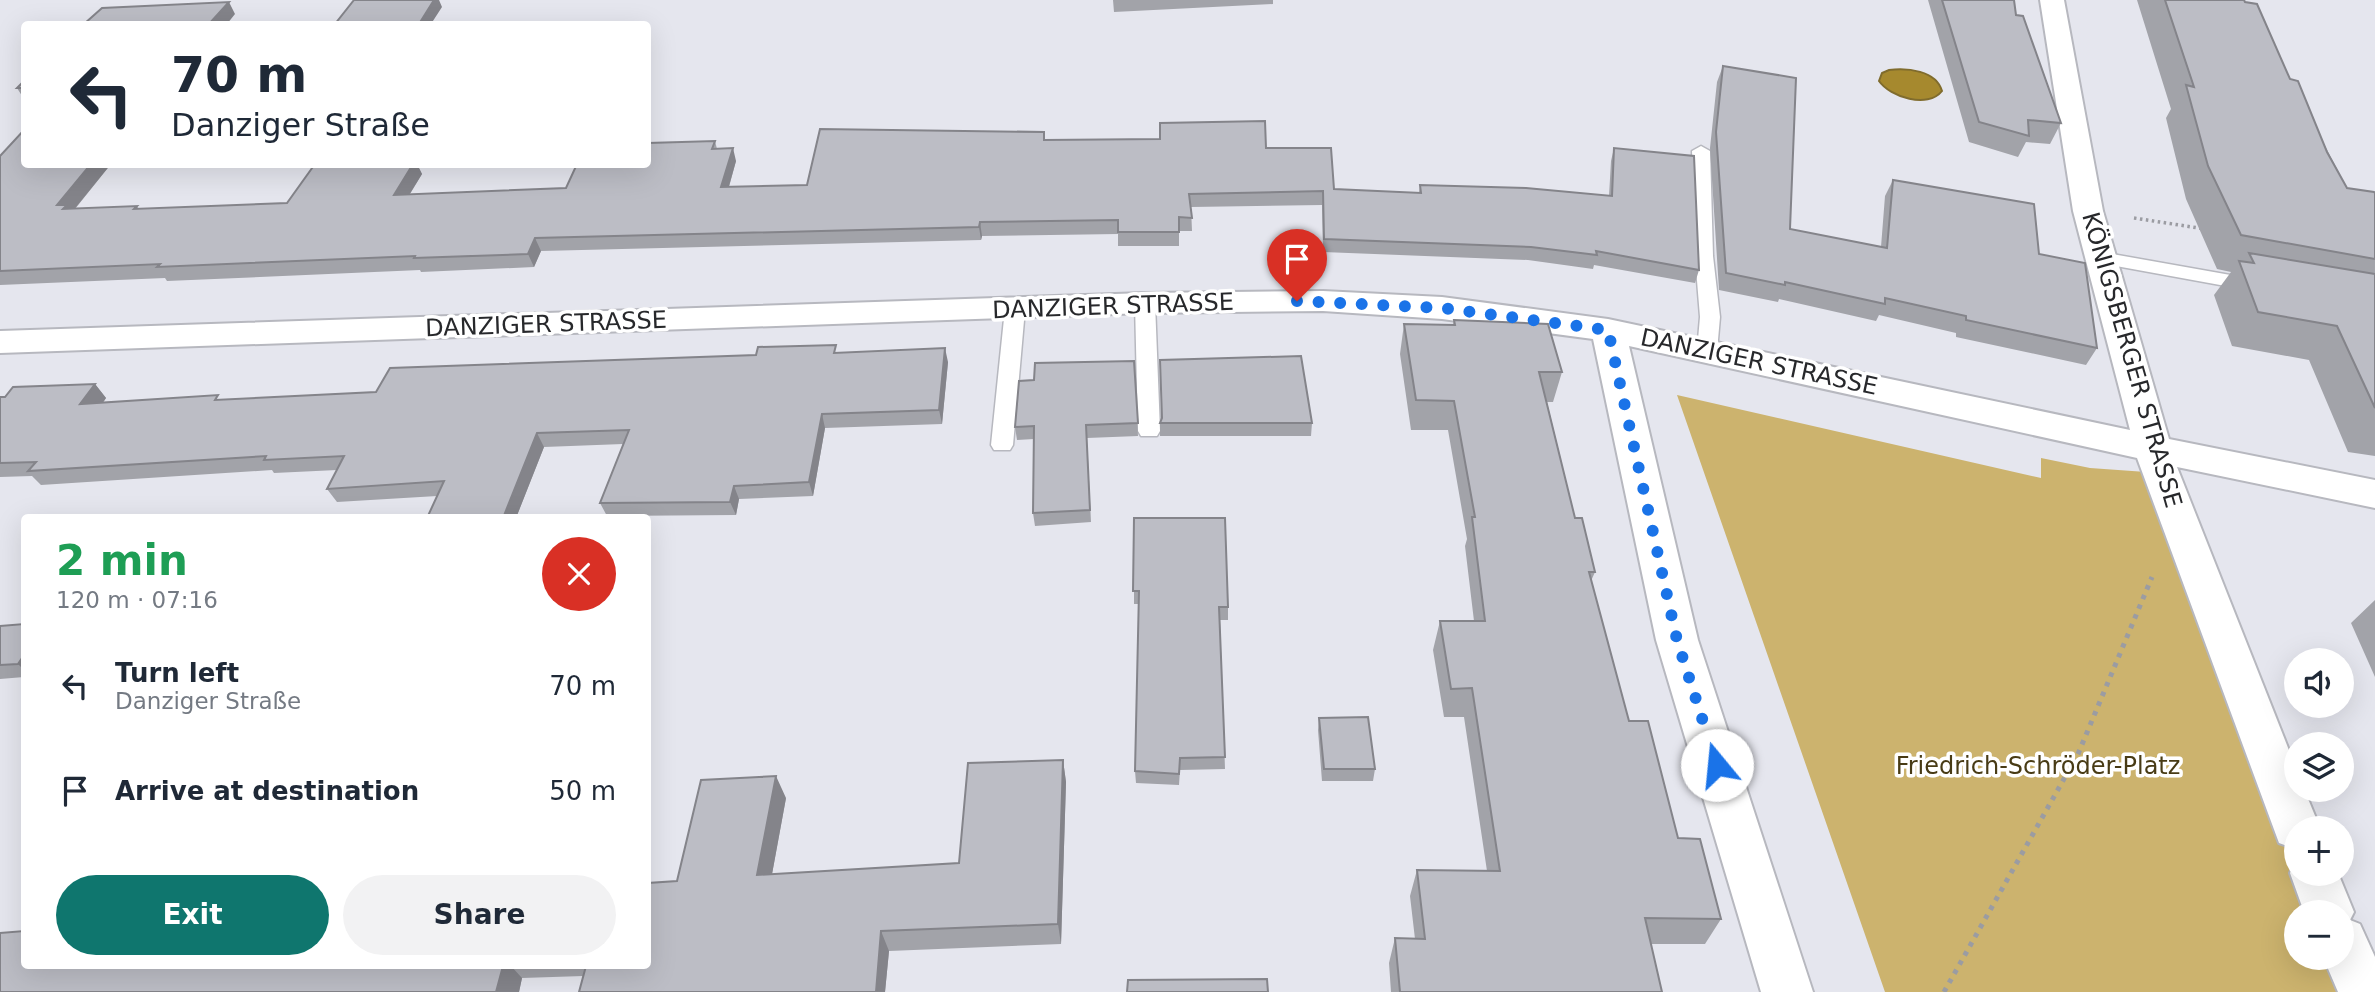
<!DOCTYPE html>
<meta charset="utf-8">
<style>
:root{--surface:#fff;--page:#f2f2f3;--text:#1f2937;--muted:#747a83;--accent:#0f766e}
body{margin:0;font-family:"DejaVu Sans",sans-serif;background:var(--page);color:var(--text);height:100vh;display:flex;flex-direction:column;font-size:26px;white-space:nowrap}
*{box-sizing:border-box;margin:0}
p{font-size:23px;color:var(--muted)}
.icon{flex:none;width:38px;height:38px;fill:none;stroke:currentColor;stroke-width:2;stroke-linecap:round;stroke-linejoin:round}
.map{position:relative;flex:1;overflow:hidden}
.drawer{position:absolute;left:21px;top:514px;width:630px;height:455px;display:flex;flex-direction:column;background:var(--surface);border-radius:7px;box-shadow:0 7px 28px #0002}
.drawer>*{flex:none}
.banner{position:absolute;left:21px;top:21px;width:630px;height:147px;border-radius:7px;box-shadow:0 7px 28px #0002;background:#fff;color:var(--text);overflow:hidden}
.controls{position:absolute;left:2284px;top:648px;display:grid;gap:14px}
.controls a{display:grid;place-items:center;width:70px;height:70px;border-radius:50%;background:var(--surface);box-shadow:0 7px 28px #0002;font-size:35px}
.pin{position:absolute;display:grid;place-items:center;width:60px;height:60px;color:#fff;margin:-72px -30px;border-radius:50% 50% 50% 0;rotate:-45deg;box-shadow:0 0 7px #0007}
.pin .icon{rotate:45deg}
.me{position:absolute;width:77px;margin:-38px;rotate:343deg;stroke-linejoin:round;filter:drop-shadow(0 0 5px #0008)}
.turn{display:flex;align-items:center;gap:24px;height:147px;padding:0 35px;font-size:32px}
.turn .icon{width:91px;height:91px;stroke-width:2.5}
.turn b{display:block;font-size:49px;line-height:60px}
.round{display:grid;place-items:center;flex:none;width:74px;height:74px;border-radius:37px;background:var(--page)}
.headline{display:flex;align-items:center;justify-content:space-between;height:119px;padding:0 35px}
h1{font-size:42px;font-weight:600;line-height:52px;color:#1e9e55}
.button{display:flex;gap:14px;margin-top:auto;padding:14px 35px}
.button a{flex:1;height:80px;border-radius:42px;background:var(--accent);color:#fff;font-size:28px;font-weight:600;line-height:80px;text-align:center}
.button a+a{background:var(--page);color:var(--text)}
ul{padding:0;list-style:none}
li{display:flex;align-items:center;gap:21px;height:105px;padding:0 35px}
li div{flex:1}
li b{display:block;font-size:26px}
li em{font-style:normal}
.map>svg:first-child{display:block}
.green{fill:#ccb36e}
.water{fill:#a6892e;stroke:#806c2d;stroke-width:2}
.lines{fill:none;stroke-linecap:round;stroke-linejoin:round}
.service-casing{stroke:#b7b8bf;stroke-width:3}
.minor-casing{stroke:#b7b8bf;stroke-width:4}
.path-far1{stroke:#9b9ca2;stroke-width:3.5;stroke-dasharray:2.5 3.5;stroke-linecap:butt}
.path{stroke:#9b9ca2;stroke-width:5;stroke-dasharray:4.5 6;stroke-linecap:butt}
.service{fill:#fff;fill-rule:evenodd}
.minor{fill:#fff;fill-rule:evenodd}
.wall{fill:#a2a3a9}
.shaded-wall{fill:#84848a}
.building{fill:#bcbdc5;stroke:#84848a;stroke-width:2}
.route{stroke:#1a73e8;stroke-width:12;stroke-dasharray:0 21.6}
.labels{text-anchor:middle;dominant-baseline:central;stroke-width:7;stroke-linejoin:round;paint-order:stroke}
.street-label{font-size:24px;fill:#27282b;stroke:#fff}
.park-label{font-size:24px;fill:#483b15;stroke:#fff}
</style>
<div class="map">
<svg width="2375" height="992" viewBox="0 0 2375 992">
<rect width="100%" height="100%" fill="#e5e6ee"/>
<!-- green -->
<path class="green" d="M 1677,395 L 2041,478 L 2041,458 L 2090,468 L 2160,473 L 2296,830 L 2296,873 L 2327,912 L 2296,912 L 2296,957 L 2342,956 L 2353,992 L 1885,992 Z"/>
<!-- water -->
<path class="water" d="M 1889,70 C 1907,68 1936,70 1942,91 C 1928,109 1890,97 1879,81 L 1882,73 Z"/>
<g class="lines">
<!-- service casing -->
<g class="service-casing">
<path id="service" d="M 1701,146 L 1710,151 L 1713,256 L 1720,317 L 1717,351 L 1707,358 L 1697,351 L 1700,317 L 1695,256 L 1692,151 Z
M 2101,252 L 2253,279 L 2263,285 L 2253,291 L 2094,262 L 2092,258 L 2094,254 Z
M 1145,297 L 1155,303 L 1160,431 L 1157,436 L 1141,436 L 1138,431 L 1135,303 Z
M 1015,303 L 1025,309 L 1013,445 L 1010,450 L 994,450 L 991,445 L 1005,309 Z"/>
</g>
<!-- minor casing -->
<g class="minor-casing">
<path id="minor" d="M 2040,0 L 2064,0 L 2103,211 L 2169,439 L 2375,480 L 2375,508 L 2177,467 L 2296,768 L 2296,789 L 2304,789 L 2320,828 L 2296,828 L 2296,849 L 2279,843 L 2137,458 L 1629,346 L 1698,640 L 1813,992 L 1761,992 L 1656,640 L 1593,339 L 1442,319 L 1323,311 L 1145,313 L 0,353 L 0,331 L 1145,293 L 1323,291 L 1442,297 L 1608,319 L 2130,430 L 2073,211 Z
M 2296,859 L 2296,873 L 2338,873 L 2354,912 L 2350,920 L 2360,924 L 2375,957 L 2375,992 L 2338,992 L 2323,957 L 2342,957 L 2342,912 L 2304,912 L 2290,873 Z"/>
</g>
<!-- path-far1 -->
<path class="path-far1" d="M 2134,218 L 2205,229"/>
<!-- path -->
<path class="path" d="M 1944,992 L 2078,754 L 2152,577"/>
<!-- service -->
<use href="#service" class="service"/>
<!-- minor -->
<use href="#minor" class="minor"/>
</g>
<!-- wall -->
<path class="wall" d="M 1113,0 L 1273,0 L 1273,4 L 1114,12 Z
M 1928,0 L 2014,0 L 2016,15 L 2061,123 L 2050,144 L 2026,142 L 2018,157 L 1969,142 Z
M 2137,0 L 2244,0 L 2290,79 L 2347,188 L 2375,193 L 2375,456 L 2348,452 L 2309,360 L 2232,346 L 2214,295 L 2231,272 L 2217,269 L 2186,199 L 2166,118 L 2171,109 Z
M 1723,66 L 1790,229 L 1881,247 L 1885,196 L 1893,180 L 2039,254 L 2097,348 L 2086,365 L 1956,337 L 1956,333 L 1879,315 L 1876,321 L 1779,299 L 1778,302 L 1719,290 L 1710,148 L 1717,82 Z
M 24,81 L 24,99 L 17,88 Z
M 1044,132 L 1045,140 L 1266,148 L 1334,189 L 1419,193 L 1420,185 L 1609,196 L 1611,161 L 1614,148 L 1699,270 L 1695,283 L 1594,265 L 1593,269 L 1528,260 L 1323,252 L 1322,205 L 1191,207 L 1192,231 L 1179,231 L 1179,246 L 1118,246 L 1118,234 L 982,236 L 981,240 L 541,251 L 534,267 L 421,272 L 420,270 L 167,281 L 165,278 L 0,285 L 0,156 L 24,164 L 111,164 L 75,209 L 137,206 L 139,209 L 287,203 L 315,164 L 417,164 L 422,174 L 410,194 L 566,188 L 715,141 L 717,149 L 736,161 L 729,187 L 807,185 Z
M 1454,320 L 1562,372 L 1553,402 L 1547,402 L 1575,518 L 1595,572 L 1591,581 L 1629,721 L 1678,838 L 1721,919 L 1705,944 L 1651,944 L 1662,992 L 1391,992 L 1389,963 L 1395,938 L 1415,939 L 1410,896 L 1417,870 L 1487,871 L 1464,717 L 1444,717 L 1433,650 L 1440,621 L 1474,621 L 1465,546 L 1467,539 L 1448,430 L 1411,430 L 1400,354 L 1404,324 L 1453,325 Z
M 837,352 L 948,362 L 942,424 L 825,428 L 813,496 L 739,499 L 736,515 L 607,516 L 600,503 L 623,444 L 544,447 L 516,518 L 427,518 L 437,496 L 337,502 L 327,489 L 337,470 L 274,473 L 272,470 L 41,485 L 32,476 L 0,477 L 0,397 L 95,384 L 106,398 L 103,403 L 222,400 L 376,392 Z
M 1134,361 L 1138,436 L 1087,438 L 1091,522 L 1035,526 L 1033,513 L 1034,439 L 1017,440 L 1015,427 L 1034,380 Z
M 1160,423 L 1312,423 L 1311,436 L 1160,436 Z
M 1134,518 L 1228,607 L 1228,620 L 1220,620 L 1225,769 L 1180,770 L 1179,785 L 1136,783 L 1135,771 L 1139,604 L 1134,604 Z
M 2375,600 L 2375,677 L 2351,623 Z
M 24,624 L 24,677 L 0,679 L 0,626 Z
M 1319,718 L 1375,769 L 1373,781 L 1322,781 L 1318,730 Z
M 1063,760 L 1066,782 L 1061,944 L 889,951 L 885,992 L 579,992 L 583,976 L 522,978 L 519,992 L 0,992 L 24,966 L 648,966 L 677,881 L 786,798 L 772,874 L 959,863 Z"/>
<!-- shaded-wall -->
<path class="shaded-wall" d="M 434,0 L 439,0 L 442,7 L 431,24 L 419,24 Z
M 229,2 L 235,14 L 227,24 L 209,24 Z
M 733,148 L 736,161 L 725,200 L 721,187 Z
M 91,164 L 111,164 L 72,212 L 77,218 L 57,205 Z
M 413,164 L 417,164 L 422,174 L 401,208 L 394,195 Z
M 980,222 L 982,236 L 981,240 L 979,227 Z
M 535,238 L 541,251 L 534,267 L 528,254 Z
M 945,348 L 948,362 L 942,424 L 939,410 Z
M 95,384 L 106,398 L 91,418 L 80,404 Z
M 822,414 L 825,428 L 813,496 L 809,482 Z
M 537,433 L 544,447 L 516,518 L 503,518 Z
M 734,486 L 739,499 L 736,515 L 730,502 Z
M 24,655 L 24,670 L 18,664 Z
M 1063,760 L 1066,782 L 1061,944 L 1058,924 Z
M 776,776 L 786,798 L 768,896 L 757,875 Z
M 881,931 L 889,951 L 885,992 L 876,992 Z
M 503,966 L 511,966 L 522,978 L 519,992 L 496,992 Z"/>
<!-- building -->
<path class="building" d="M 354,0 L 434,0 L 419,24 L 335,24 Z
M 1942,0 L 2014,0 L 2016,15 L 2023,16 L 2061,123 L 2028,120 L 2029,136 L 1979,122 Z
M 2165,0 L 2244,0 L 2245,2 L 2257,4 L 2290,79 L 2298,81 L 2327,152 L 2347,188 L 2374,192 L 2375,193 L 2375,259 L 2241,235 L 2208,166 L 2186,85 L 2194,87 Z
M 229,2 L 209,24 L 84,24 L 102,8 Z
M 1723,66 L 1796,78 L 1790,229 L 1887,248 L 1893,180 L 2034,204 L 2039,254 L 2085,263 L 2097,348 L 1966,320 L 1966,316 L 1885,298 L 1885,304 L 1785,282 L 1785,285 L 1726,273 L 1716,132 Z
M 24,81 L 24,88 L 17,88 Z
M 1265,121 L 1266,148 L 1331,148 L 1334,189 L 1421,193 L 1420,185 L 1526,188 L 1612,196 L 1614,148 L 1694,156 L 1699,270 L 1596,251 L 1597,255 L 1531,247 L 1324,239 L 1323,191 L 1189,194 L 1192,218 L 1179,217 L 1179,232 L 1118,232 L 1118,220 L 980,222 L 979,227 L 535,238 L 528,254 L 414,258 L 415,256 L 157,267 L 160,264 L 0,271 L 0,156 L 24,130 L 24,164 L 91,164 L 57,205 L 67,205 L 63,209 L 137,206 L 134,209 L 287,203 L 315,164 L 413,164 L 394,195 L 566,188 L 577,164 L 648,164 L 648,143 L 715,141 L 712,149 L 733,148 L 721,187 L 807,185 L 820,129 L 1044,132 L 1044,140 L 1160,139 L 1160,123 Z
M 2249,253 L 2375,274 L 2375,408 L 2337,326 L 2258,312 L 2239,261 L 2254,263 Z
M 1454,320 L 1548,324 L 1562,372 L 1539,372 L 1575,518 L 1582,518 L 1595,572 L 1589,572 L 1629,721 L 1648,721 L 1678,838 L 1700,839 L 1721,919 L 1645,918 L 1662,992 L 1400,992 L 1395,938 L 1425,939 L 1417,870 L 1500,871 L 1472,688 L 1451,689 L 1440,621 L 1485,621 L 1472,517 L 1475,517 L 1454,401 L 1416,400 L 1404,324 L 1455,325 Z
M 836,345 L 834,353 L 945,348 L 939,410 L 822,414 L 809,482 L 734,486 L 730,502 L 600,503 L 629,430 L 537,433 L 503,518 L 427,518 L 444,481 L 327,489 L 344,456 L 264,460 L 266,456 L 28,471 L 36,462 L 0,463 L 0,397 L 5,397 L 13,387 L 95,384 L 80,404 L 218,395 L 215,400 L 376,392 L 390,368 L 756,355 L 758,347 Z
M 1301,356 L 1312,423 L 1160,423 L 1162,418 L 1160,360 Z
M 1134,361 L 1138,423 L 1086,425 L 1090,510 L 1033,513 L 1034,426 L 1015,427 L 1019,381 L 1034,380 L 1035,363 Z
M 1134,518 L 1225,518 L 1228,607 L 1219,607 L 1225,757 L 1180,758 L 1179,774 L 1135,771 L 1139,591 L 1133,591 Z
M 24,624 L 24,655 L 18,664 L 0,665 L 0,626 Z
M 1368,717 L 1375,769 L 1324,769 L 1319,718 Z
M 1063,760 L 1058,924 L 881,931 L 876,992 L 579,992 L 586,966 L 648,966 L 648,883 L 677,881 L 701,780 L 776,776 L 757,875 L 959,863 L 968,763 Z
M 24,931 L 24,966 L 503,966 L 496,992 L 0,992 L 0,933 Z
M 1267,979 L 1268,992 L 1127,992 L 1128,980 Z"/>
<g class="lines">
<!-- route -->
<path class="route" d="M 1297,301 L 1442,308 L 1608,330 L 1677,640 L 1717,765"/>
</g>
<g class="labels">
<!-- street labels -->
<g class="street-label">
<text transform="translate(1113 306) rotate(-2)">DANZIGER STRASSE</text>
<text transform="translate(546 324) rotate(-2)">DANZIGER STRASSE</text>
<text transform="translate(2132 360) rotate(74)">KÖNIGSBERGER STRASSE</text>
<text transform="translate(1759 362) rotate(12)">DANZIGER STRASSE</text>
</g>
<!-- park labels -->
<g class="park-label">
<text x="2038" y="766">Friedrich-Schröder-Platz</text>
</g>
</g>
</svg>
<div class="controls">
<a><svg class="icon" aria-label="sound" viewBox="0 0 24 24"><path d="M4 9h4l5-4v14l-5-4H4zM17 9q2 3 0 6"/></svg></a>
<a><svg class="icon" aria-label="layers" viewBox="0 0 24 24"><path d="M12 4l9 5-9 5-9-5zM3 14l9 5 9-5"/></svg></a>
<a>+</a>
<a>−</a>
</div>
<div class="pin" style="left:1297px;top:301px;background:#d93025"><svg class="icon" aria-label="arrive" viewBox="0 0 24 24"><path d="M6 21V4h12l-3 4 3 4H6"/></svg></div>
<svg class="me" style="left:1717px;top:765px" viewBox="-20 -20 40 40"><circle r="19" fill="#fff"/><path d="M0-13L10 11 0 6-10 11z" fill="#1a73e8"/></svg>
<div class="banner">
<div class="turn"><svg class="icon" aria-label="left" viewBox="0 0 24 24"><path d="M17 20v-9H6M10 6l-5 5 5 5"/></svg><div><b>70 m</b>Danziger Straße</div></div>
</div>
<section class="drawer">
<div class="headline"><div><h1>2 min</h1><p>120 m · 07:16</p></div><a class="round" style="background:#d93025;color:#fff"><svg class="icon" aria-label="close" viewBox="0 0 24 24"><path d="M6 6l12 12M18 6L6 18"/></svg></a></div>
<ul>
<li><svg class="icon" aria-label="left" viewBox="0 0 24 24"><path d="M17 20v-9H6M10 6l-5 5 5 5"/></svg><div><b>Turn left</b><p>Danziger Straße</p></div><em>70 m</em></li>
<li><svg class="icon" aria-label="arrive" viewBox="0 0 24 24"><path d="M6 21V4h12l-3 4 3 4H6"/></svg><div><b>Arrive at destination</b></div><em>50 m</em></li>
</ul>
<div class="button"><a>Exit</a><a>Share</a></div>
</section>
</div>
